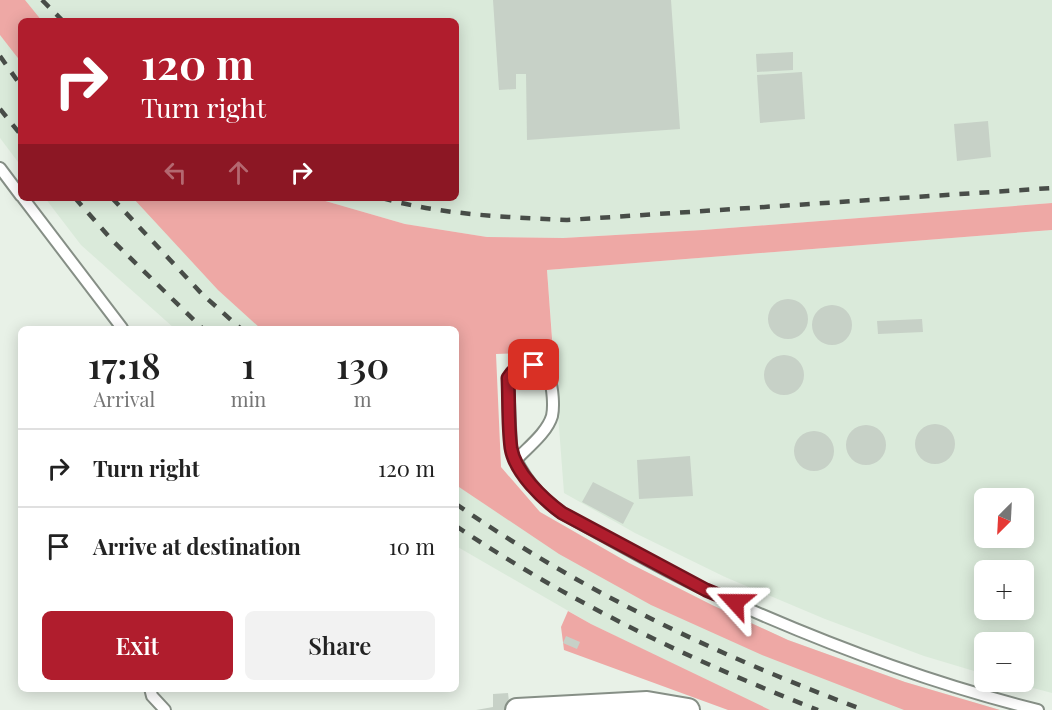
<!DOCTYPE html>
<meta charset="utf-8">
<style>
:root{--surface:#fff;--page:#f2f2f2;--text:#222;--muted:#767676;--line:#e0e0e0;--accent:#b01d2d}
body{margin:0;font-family:"Playfair Display",serif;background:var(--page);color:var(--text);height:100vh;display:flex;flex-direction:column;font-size:22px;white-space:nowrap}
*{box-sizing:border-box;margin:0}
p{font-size:20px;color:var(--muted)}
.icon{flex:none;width:33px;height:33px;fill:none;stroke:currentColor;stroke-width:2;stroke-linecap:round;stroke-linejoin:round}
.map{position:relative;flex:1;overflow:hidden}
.sheet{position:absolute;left:18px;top:326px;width:441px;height:366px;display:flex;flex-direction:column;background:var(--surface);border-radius:9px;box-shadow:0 3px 15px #0003}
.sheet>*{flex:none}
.guide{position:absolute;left:18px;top:18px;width:441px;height:183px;border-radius:9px;box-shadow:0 3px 15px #0003;background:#b01d2d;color:#fff;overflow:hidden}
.needle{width:39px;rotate:204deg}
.controls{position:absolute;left:974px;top:488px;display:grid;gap:12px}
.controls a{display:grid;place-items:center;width:60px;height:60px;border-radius:9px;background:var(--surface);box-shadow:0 3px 15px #0003;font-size:30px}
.pin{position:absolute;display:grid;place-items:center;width:51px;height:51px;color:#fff;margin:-26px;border-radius:12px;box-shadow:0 3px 9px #0006}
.me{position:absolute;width:66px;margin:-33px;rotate:294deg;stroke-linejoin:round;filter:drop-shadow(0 0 4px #0008)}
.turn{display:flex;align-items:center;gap:21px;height:126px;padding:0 24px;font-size:27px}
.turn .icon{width:78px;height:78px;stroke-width:2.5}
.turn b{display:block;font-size:42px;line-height:51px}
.lanes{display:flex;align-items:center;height:57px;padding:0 24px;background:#0003;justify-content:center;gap:30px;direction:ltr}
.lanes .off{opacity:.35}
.eta{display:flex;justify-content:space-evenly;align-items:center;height:102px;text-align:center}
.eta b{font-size:36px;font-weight:600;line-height:42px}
.button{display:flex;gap:12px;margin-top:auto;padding:12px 24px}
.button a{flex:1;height:69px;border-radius:9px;background:var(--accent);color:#fff;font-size:24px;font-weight:600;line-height:69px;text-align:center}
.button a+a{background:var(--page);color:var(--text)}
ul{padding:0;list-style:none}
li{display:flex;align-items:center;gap:18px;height:78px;padding:0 24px;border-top:2px solid var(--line)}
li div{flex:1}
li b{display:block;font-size:22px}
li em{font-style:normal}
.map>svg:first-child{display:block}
.built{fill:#daeada;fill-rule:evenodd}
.green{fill:#eea8a5}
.building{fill:#c7d1c7}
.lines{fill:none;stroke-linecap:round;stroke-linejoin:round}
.lane-casing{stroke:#868f86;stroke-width:14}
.street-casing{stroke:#868f86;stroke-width:26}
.lane{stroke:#fff;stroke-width:10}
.street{stroke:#fff;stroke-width:22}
.rail{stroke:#484d48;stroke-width:4.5;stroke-dasharray:10 10;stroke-linecap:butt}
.route-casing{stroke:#72131d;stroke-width:15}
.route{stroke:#b01d2d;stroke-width:10}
</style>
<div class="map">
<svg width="1052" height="710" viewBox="0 0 1052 710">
<rect width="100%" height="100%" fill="#e8f1e7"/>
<!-- built -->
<path class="built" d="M 0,0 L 1052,0 L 1052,203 L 703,230 L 563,238 L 487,237 L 405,224 L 315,198 L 456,198 L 456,21 L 21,21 L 21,166 L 0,138 Z
M 45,198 L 159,198 L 298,328 L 174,328 L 81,245 Z
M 1052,230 L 1052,693 L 1007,681 L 1023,681 L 1023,642 L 984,642 L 984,674 L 924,656 L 825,619 L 725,577 L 635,533 L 564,493 L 547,270 ZM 984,498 L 1023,498 L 1023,537 L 984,537 ZM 984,570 L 1023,570 L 1023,609 L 984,609 Z
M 456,457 L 540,512 L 629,563 L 712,605 L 788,640 L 849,662 L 905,682 L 1000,710 L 770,710 L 757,705 L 591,624 L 456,546 Z"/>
<!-- green -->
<path class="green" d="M 0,0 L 25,0 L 42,21 L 21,21 L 21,62 L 0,35 Z
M 133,198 L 315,198 L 405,224 L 487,237 L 563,238 L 703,230 L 1052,203 L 1052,230 L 547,270 L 553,352 L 496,354 L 501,467 L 540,512 L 629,563 L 712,605 L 788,640 L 905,682 L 1000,710 L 904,710 L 762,655 L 651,605 L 559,554 L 456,485 L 456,328 L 260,328 L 218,290 Z
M 568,611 L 591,624 L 770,710 L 728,710 L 564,650 L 561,627 Z"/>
<!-- building -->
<path class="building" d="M 493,0 L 671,0 L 680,129 L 527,140 L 526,74 L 516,74 L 516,89 L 499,90 Z
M 793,52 L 793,70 L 757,72 L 756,54 Z
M 802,72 L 805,119 L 760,123 L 757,75 Z
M 988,121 L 991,157 L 957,161 L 954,124 Z
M768 319a20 20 0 1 1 40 0a20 20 0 1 1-40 0Z
M812 325a20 20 0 1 1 40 0a20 20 0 1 1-40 0Z
M 922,319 L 923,332 L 878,334 L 877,321 Z
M764 375a20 20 0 1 1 40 0a20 20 0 1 1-40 0Z
M915 444a20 20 0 1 1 40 0a20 20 0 1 1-40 0Z
M846 445a20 20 0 1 1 40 0a20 20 0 1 1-40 0Z
M794 451a20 20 0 1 1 40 0a20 20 0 1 1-40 0Z
M 690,456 L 693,496 L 639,499 L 637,460 Z
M 593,482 L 634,503 L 623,524 L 582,502 Z
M 566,636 L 580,642 L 577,649 L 563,643 Z
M 508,693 L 510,710 L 476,710 L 493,707 L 493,694 Z"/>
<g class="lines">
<!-- lane casing -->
<g class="lane-casing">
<path id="lane" d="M 0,168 L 21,196
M 23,198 L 122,328
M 516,460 C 527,448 547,433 552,416 C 554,407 553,388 549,378 C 542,358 517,363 508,378 L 511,449 C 522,476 539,497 562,513 C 610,539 658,568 708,591 C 815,640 924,682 1038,710
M 150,688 L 152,696 L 165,710"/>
</g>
<!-- street casing -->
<g class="street-casing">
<path id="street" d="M 517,710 L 647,703 L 688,710"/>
</g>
<!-- lane -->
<use href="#lane" class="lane"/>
<!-- street -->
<use href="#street" class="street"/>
<!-- rail -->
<path class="rail" d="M 42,0 L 63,21
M 0,56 L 21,86
M 0,109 L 21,135
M 75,198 L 111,239 L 202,328
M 112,198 L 202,294 L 240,328
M 382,198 C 442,215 505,217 567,220 L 1052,188
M 456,504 C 581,591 721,657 864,710
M 456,526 C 569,602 692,661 818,710"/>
</g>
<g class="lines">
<!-- route casing -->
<g class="route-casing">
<path id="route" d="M 534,365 C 522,364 515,367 508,378 C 509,400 508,425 511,448 C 515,473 543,499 562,513 L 706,590 L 735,602"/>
</g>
<!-- route -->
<use href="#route" class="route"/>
</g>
</svg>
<div class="controls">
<a><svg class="needle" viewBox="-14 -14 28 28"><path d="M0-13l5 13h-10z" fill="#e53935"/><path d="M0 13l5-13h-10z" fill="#767676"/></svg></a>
<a>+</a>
<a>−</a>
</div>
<div class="pin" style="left:534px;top:365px;background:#d93025"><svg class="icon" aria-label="arrive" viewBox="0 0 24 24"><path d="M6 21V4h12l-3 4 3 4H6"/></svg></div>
<svg class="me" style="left:735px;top:602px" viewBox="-20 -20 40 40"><path d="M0-17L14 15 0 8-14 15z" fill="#b01d2d" stroke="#fff" stroke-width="4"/></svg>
<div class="guide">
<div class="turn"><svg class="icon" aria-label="right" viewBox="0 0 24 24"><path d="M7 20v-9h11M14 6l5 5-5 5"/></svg><div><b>120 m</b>Turn right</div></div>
<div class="lanes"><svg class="icon off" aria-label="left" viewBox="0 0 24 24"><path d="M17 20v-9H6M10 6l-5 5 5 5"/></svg><svg class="icon off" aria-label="ahead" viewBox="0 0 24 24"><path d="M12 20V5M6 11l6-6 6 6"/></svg><svg class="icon" aria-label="right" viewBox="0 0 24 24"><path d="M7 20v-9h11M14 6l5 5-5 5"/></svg></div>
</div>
<section class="sheet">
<div class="eta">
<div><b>17:18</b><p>Arrival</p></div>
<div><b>1</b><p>min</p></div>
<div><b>130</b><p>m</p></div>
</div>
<ul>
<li><svg class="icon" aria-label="right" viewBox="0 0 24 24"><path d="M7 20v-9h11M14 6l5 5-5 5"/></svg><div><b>Turn right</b></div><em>120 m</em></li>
<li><svg class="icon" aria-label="arrive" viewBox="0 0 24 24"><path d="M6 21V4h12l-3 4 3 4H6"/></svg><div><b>Arrive at destination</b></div><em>10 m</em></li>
</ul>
<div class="button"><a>Exit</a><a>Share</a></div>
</section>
</div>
